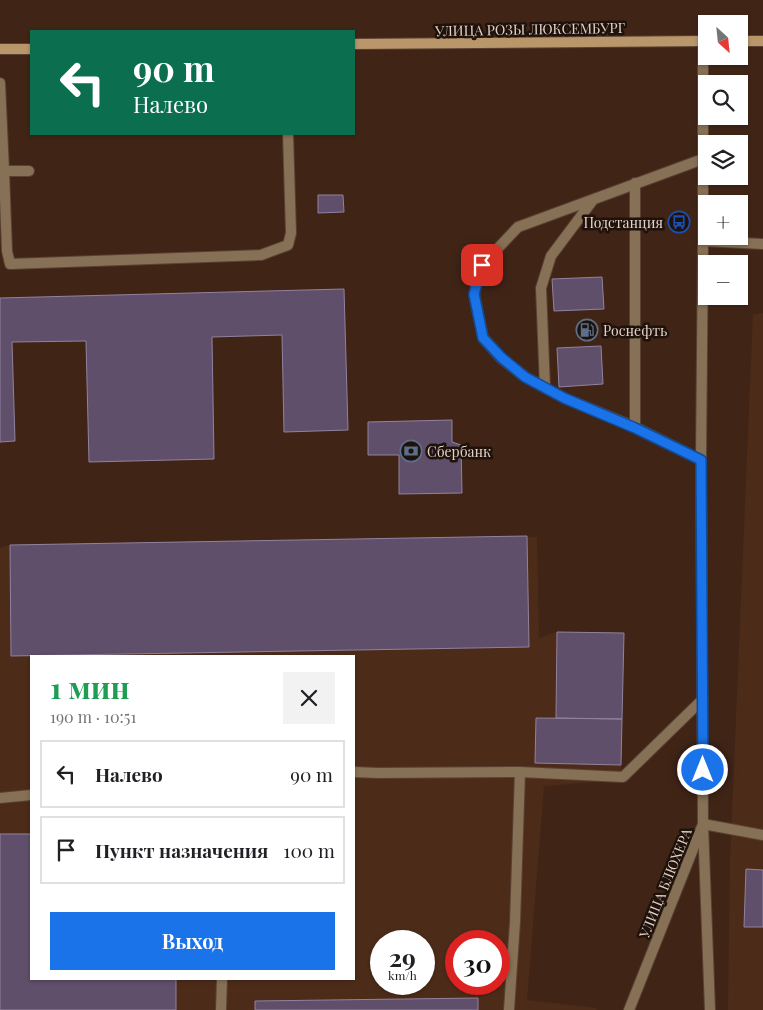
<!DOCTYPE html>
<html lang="ru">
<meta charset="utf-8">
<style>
:root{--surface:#fff;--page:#f2f2f2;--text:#202124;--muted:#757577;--line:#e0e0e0;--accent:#1a73e8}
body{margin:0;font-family:"Playfair Display",serif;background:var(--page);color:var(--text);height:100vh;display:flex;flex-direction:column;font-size:19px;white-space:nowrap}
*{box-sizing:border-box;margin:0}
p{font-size:16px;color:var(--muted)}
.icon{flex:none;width:28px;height:28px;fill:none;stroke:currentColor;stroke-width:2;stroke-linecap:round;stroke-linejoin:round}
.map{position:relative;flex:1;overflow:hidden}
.sheet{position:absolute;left:30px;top:655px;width:325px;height:325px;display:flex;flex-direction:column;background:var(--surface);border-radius:0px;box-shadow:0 1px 4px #0004}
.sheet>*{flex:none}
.guide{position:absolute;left:30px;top:30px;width:325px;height:105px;border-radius:0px;box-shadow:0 1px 4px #0004;background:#0b6e4f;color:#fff;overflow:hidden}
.needle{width:32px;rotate:153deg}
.buttons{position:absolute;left:698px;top:15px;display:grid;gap:10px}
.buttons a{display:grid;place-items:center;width:50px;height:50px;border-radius:0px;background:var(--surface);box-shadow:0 1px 4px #0004;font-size:25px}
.speed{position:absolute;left:370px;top:930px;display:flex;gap:10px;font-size:25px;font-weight:700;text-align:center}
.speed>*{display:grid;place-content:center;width:65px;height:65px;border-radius:50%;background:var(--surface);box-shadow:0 1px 4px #0004;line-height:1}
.speed small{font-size:12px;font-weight:400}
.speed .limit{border:8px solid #d22;background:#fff;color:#111}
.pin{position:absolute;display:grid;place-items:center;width:42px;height:42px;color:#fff;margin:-21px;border-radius:10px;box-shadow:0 2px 8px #0006}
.me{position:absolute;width:55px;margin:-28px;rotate:0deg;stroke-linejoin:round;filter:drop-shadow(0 0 4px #0008)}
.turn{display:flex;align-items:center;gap:18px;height:105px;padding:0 20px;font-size:22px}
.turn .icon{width:65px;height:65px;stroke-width:2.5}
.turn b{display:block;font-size:35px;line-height:42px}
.round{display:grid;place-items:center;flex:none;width:52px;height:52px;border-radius:0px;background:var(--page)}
.overview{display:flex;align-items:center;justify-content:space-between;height:85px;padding:0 20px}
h1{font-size:30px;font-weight:700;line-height:38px;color:#1e9e55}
.primary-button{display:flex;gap:10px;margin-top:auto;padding:10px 20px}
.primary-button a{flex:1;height:58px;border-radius:0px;background:var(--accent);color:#fff;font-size:20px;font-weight:700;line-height:58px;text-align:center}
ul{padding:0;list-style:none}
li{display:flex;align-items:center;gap:15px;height:68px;margin:0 10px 8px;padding:0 10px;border:2px solid var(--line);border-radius:0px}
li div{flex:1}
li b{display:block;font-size:19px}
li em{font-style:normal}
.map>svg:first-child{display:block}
.built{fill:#4c2c19;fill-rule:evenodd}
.building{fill:#5f4f6a;stroke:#92829f}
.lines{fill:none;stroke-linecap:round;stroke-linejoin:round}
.lane-casing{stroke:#5a4133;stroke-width:12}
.street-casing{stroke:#5a4133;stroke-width:12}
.secondary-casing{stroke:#5a4133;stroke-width:12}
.lane{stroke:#867156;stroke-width:10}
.street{stroke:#867156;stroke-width:10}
.secondary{stroke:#b9976b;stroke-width:10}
.route-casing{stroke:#114b97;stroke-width:12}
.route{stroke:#1a73e8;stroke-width:9}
.labels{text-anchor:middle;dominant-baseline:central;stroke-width:5;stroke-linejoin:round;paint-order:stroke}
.street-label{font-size:14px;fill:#e4d2c9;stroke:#1e120b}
.poi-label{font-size:14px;fill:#e4d2c9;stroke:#1e120b;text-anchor:start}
</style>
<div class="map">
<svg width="763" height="1010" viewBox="0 0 763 1010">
<rect width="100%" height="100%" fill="#402517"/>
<!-- built -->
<path class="built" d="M 763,313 L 763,1010 L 728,1010 L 730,862 L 753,315 Z
M 537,537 L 539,638 L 557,632 L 624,633 L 621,780 L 544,786 L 527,1000 L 597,1008 L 596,1010 L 0,1010 L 0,548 L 10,545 ZM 31,656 L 354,656 L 354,979 L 31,979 ZM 381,941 L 424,941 L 424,984 L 381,984 ZM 456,941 L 499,941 L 499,984 L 456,984 Z"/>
<!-- building -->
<path class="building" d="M 597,23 L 598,36 L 570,38 L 569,26 Z
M 318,195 L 343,195 L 344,212 L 318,213 Z
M 602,277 L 604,309 L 554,311 L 552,279 Z
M 344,289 L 348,430 L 284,432 L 282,335 L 212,337 L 214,459 L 89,462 L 86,341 L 12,342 L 15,441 L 0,442 L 0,298 Z
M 601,346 L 603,384 L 559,387 L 557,348 Z
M 452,420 L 452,442 L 461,445 L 462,493 L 399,494 L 399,455 L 368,455 L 368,422 Z
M 527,536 L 529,647 L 11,656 L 10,545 Z
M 557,632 L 624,633 L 622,719 L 556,718 Z
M 536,718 L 622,719 L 621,765 L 535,763 Z
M 0,834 L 31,834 L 31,979 L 176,979 L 176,1010 L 0,1010 Z
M 746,869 L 763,870 L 763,927 L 744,927 Z
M 478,998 L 478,1010 L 255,1010 L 255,1001 Z"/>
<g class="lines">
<!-- lane casing -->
<g class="lane-casing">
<path id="lane" d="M 0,83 L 4,171 L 29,171
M 4,171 L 7,251 L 10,264 L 261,255 L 288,245 L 291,233 L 288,134
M 703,241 L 763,244
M 545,388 L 541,288 L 551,256 L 593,200
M 635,427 L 635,183
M 701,460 L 635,427 L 564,398 L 525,377 L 501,358 L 483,338 L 474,294 L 482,265 L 518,227 L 703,159
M 354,772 L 378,773 L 520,772 L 623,777 L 703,699
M 0,798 L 31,795
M 221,1010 L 222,979
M 509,1010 L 515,922 L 520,772
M 710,1010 L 703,824 L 763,835"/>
</g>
<!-- street casing -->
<g class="street-casing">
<path id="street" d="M 629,1010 L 703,824 L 701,460 L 703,241 L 703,41"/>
</g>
<!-- secondary casing -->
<g class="secondary-casing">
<path id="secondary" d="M 739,41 L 763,41
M 354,44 L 706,41
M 0,49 L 31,49"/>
</g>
<!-- lane -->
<use href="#lane" class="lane"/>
<!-- street -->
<use href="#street" class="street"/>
<!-- secondary -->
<use href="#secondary" class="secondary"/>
</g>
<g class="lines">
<!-- route casing -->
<g class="route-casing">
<path id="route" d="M 482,265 L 474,294 L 483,338 L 502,358 L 525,377 L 564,398 L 635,428 L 701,460 L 703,770"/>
</g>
<!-- route -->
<use href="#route" class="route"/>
</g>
<!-- icons -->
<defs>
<g id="bus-ring" transform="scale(1.125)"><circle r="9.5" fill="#1e120b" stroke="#1a4fb4" stroke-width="1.5"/><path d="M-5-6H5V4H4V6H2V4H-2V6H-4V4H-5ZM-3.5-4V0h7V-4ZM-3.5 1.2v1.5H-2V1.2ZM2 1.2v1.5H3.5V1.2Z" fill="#1a4fb4"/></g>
<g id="fuel-ring" transform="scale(1.125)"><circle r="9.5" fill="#1e120b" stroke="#5c6f8a" stroke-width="1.5"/><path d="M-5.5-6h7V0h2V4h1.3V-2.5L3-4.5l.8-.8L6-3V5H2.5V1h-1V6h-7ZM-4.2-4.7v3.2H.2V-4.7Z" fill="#5c6f8a"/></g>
<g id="bank-ring" transform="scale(1.125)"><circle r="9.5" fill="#1e120b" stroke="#5c6f8a" stroke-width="1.5"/><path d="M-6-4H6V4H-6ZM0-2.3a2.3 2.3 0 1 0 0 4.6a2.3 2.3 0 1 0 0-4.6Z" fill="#5c6f8a"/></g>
</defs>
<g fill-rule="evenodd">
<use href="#bus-ring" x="679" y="222"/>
<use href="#fuel-ring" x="587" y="330"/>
<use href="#bank-ring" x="411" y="451"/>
</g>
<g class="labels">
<!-- street labels -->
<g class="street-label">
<text transform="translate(530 29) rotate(-1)">УЛИЦА РОЗЫ ЛЮКСЕМБУРГ</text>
<text transform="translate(665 883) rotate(-68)">УЛИЦА БЛЮХЕРА</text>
</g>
<!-- poi labels -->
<g class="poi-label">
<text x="663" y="222" text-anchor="end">Подстанция</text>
<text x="603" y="330">Роснефть</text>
<text x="427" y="451">Сбербанк</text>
</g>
</g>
</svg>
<div class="buttons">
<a><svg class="needle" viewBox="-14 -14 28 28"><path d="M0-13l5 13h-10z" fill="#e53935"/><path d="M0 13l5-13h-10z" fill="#757577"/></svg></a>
<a><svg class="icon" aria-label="search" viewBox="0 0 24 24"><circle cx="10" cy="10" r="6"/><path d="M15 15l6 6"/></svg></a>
<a><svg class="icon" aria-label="layers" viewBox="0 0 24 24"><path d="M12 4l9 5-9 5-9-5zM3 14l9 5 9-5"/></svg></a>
<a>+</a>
<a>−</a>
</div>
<div class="speed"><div>29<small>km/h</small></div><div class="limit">30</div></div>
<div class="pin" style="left:482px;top:265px;background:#d93025"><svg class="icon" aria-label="arrive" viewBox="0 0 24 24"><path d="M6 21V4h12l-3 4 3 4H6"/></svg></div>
<svg class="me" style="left:703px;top:770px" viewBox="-20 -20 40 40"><circle r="17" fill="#1a73e8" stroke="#fff" stroke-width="3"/><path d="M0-11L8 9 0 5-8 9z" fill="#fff"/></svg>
<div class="guide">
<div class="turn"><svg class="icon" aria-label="left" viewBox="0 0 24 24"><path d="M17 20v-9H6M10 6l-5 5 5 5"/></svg><div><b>90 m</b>Налево</div></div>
</div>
<section class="sheet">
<div class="overview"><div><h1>1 мин</h1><p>190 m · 10:51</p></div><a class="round"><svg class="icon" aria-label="close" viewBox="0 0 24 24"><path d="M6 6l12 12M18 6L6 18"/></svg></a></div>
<ul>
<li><svg class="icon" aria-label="left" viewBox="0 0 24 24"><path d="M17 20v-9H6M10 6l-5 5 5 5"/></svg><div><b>Налево</b></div><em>90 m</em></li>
<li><svg class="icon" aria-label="arrive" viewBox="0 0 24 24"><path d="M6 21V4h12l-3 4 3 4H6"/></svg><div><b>Пункт назначения</b></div><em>100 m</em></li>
</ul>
<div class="primary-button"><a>Выход</a></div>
</section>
</div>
